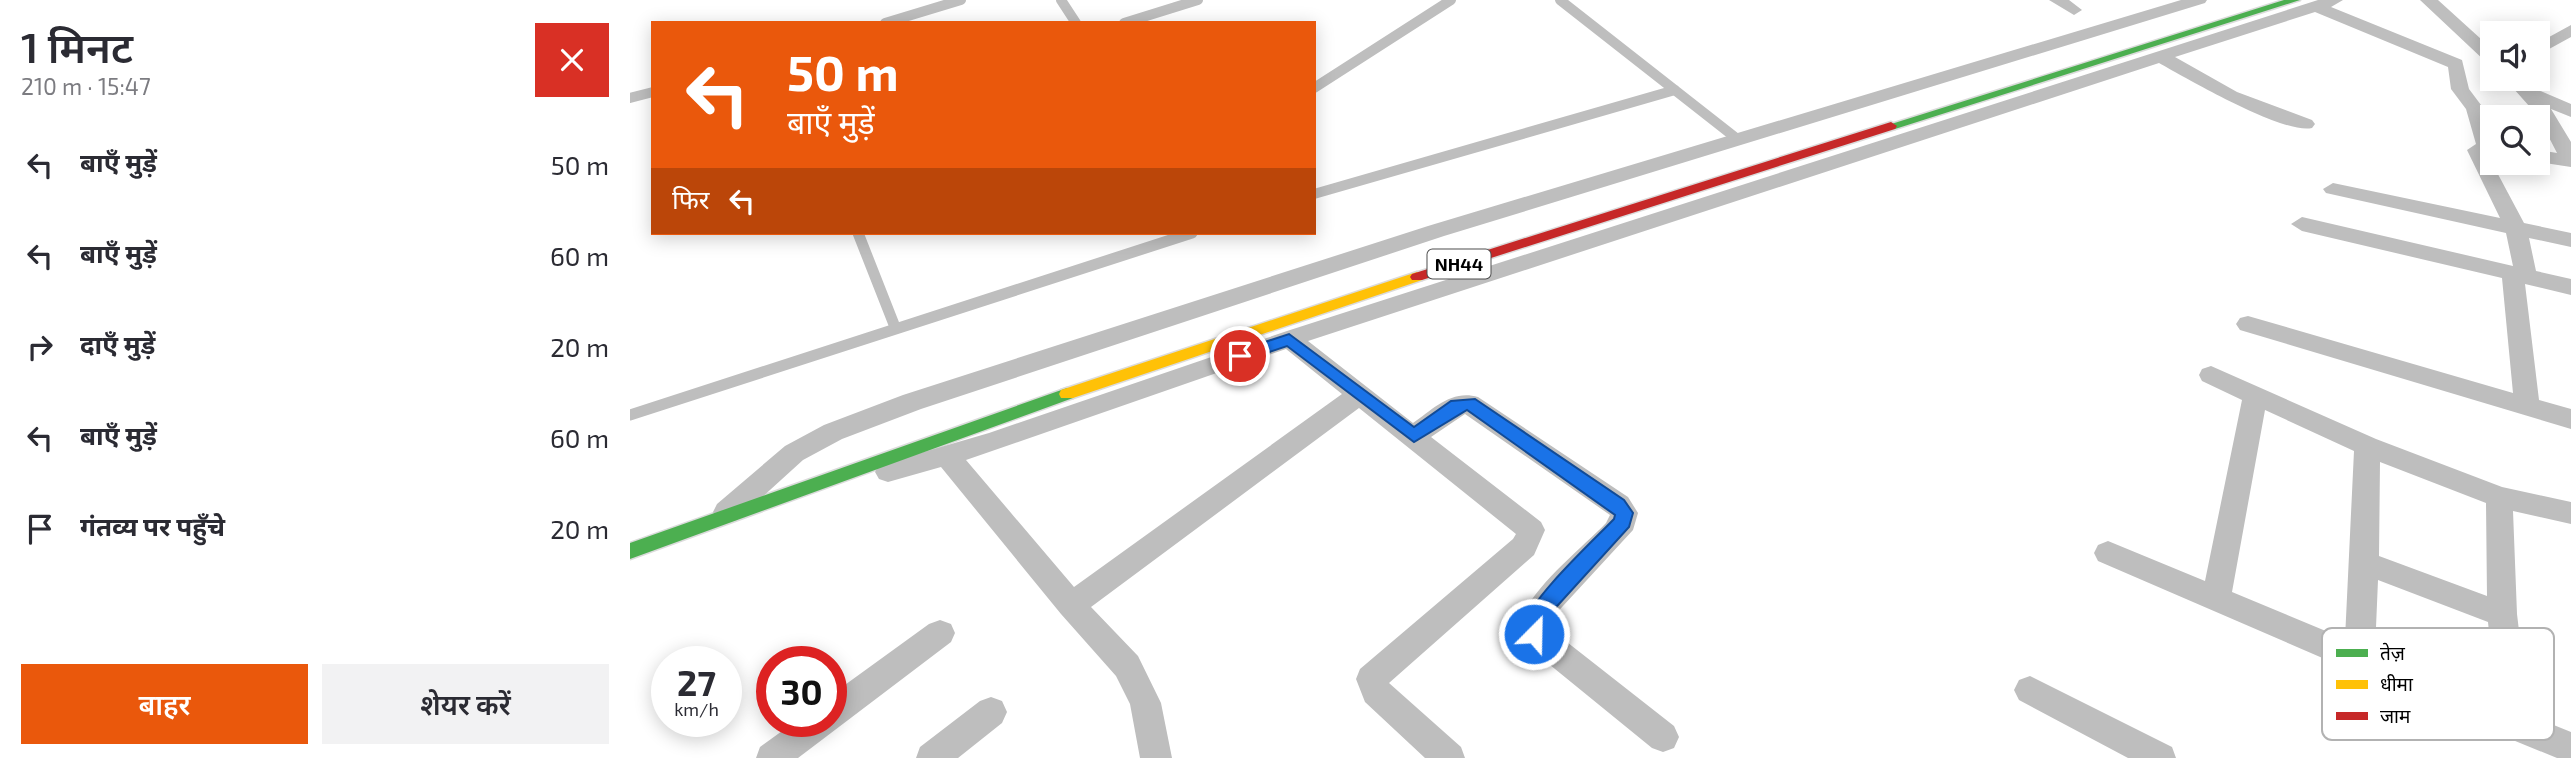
<!DOCTYPE html>
<html lang="hi">
<meta charset="utf-8">
<style>
:root{--surface:#fff;--page:#f2f2f3;--text:#2b2b33;--muted:#7c7c81;--accent:#ea580c}
body{margin:0;font-family:"Exo 2","Noto Sans Devanagari",sans-serif;background:var(--page);color:var(--text);height:100vh;display:flex;flex-direction:column;font-size:26px;white-space:nowrap}
*{box-sizing:border-box;margin:0}
p{font-size:23px;color:var(--muted)}
.icon{flex:none;width:38px;height:38px;fill:none;stroke:currentColor;stroke-width:2;stroke-linecap:round;stroke-linejoin:round}
.map{position:relative;flex:1;overflow:hidden}
.panel{display:flex;flex-direction:column;background:var(--surface);width:630px}
.panel>*{flex:none}
.banner{position:absolute;left:21px;top:21px;width:665px;height:214px;border-radius:0px;box-shadow:0 4px 18px #0003;background:#ea580c;color:#fff;overflow:hidden}
.fabs{position:absolute;left:1850px;top:21px;display:grid;gap:14px}
.fabs a{display:grid;place-items:center;width:70px;height:70px;border-radius:0px;background:var(--surface);box-shadow:0 4px 18px #0003;font-size:35px}
.speed{position:absolute;left:21px;top:646px;display:flex;gap:14px;font-size:35px;font-weight:700;text-align:center}
.speed>*{display:grid;place-content:center;width:91px;height:91px;border-radius:50%;background:var(--surface);box-shadow:0 4px 18px #0003;line-height:1}
.speed small{font-size:18px;font-weight:400}
.speed .limit{border:10px solid #d22;background:#fff;color:#111}
.pin{position:absolute;display:grid;place-items:center;width:60px;height:60px;color:#fff;margin:-30px;border:4px solid #fff;border-radius:50%;box-shadow:0 2px 7px #0007}
.me{position:absolute;width:77px;margin:-38px;rotate:23deg;stroke-linejoin:round;filter:drop-shadow(0 0 5px #0008)}
.turn{display:flex;align-items:center;gap:24px;height:147px;padding:0 21px;font-size:32px}
.turn .icon{width:91px;height:91px;stroke-width:2.5}
.turn b{display:block;font-size:49px;line-height:60px}
.then{display:flex;align-items:center;height:66px;padding:0 21px;background:#0003;gap:14px;font-size:26px}
.round{display:grid;place-items:center;flex:none;width:74px;height:74px;border-radius:0px;background:var(--page)}
.overview{display:flex;align-items:center;justify-content:space-between;height:119px;padding:0 21px}
h1{font-size:42px;font-weight:600;line-height:52px}
.action{display:flex;gap:14px;margin-top:auto;padding:14px 21px}
.action a{flex:1;height:80px;border-radius:0px;background:var(--accent);color:#fff;font-size:28px;font-weight:600;line-height:80px;text-align:center}
.action a+a{background:var(--page);color:var(--text)}
ul{padding:0;list-style:none}
li{display:flex;align-items:center;gap:21px;height:91px;padding:0 21px}
li div{flex:1}
li b{display:block;font-size:26px}
li em{font-style:normal}
main{display:flex;flex:1;min-height:0}
.map>svg:first-child{display:block}
.lines{fill:none;stroke-linecap:round;stroke-linejoin:round}
.fast-casing{stroke:#dbdbdb;stroke-width:3}
.slow-casing{stroke:#dbdbdb;stroke-width:3}
.jam-casing{stroke:#dbdbdb;stroke-width:3}
.lane-far1{stroke:#bebebe;stroke-width:10}
.lane{stroke:#bebebe;stroke-width:11}
.street{fill:#bebebe;fill-rule:evenodd}
.fast{fill:#4caf50;fill-rule:evenodd}
.slow{fill:#ffc107;fill-rule:evenodd}
.jam{fill:#c62828;fill-rule:evenodd}
.route{fill:#1a73e8;stroke:#114b97;stroke-width:2}
.labels{text-anchor:middle;dominant-baseline:central;stroke-width:5;stroke-linejoin:round;paint-order:stroke}
.shield{fill:#fff;stroke:#4c4c4c;stroke-width:2}
.shield-label{font-size:18px;font-weight:bold;fill:#000}
.key{fill:#fff;stroke:#b2b2b2;stroke-width:2}
.key-label{font-size:19px;fill:#000}
</style>
<main>
<section class="panel">
<div class="overview"><div><h1>1 मिनट</h1><p>210 m · 15:47</p></div><a class="round" style="background:#d93025;color:#fff"><svg class="icon" aria-label="close" viewBox="0 0 24 24"><path d="M6 6l12 12M18 6L6 18"/></svg></a></div>
<ul>
<li><svg class="icon" aria-label="left" viewBox="0 0 24 24"><path d="M17 20v-9H6M10 6l-5 5 5 5"/></svg><div><b>बाएँ मुड़ें</b></div><em>50 m</em></li>
<li><svg class="icon" aria-label="left" viewBox="0 0 24 24"><path d="M17 20v-9H6M10 6l-5 5 5 5"/></svg><div><b>बाएँ मुड़ें</b></div><em>60 m</em></li>
<li><svg class="icon" aria-label="right" viewBox="0 0 24 24"><path d="M7 20v-9h11M14 6l5 5-5 5"/></svg><div><b>दाएँ मुड़ें</b></div><em>20 m</em></li>
<li><svg class="icon" aria-label="left" viewBox="0 0 24 24"><path d="M17 20v-9H6M10 6l-5 5 5 5"/></svg><div><b>बाएँ मुड़ें</b></div><em>60 m</em></li>
<li><svg class="icon" aria-label="arrive" viewBox="0 0 24 24"><path d="M6 21V4h12l-3 4 3 4H6"/></svg><div><b>गंतव्य पर पहुँचे</b></div><em>20 m</em></li>
</ul>
<div class="action"><a>बाहर</a><a>शेयर करें</a></div>
</section>
<div class="map">
<svg width="1941" height="758" viewBox="0 0 1941 758">
<rect width="100%" height="100%" fill="#fff"/>
<g class="lines">
<!-- fast casing -->
<g class="fast-casing">
<path id="fast" d="M 1654,0 L 1670,0 L 1265,129 L 1257,129 L 1255,126 Z
M 437,388 L 443,390 L 445,394 L 443,398 L 0,559 L 0,543 Z"/>
</g>
<!-- slow casing -->
<g class="slow-casing">
<path id="slow" d="M 787,272 L 794,277 L 792,280 L 443,398 L 431,398 L 429,394 L 431,390 Z"/>
</g>
<!-- jam casing -->
<g class="jam-casing">
<path id="jam" d="M 1261,122 L 1267,126 L 1265,129 L 792,280 L 782,280 L 780,277 L 782,274 Z"/>
</g>
<!-- lane-far1 -->
<path class="lane-far1" d="M 431,0 L 446,23
M 930,0 L 1106,138
M 255,23 L 331,0
M 494,23 L 568,0
M 684,88 L 821,0
M 0,98 L 23,92
M 684,194 L 1045,90"/>
<!-- lane -->
<path class="lane" d="M 228,233 L 265,327
M 0,415 L 562,233"/>
<!-- street -->
<path class="street" d="M 1419,0 L 1439,0 L 1452,10 L 1444,15 Z
M 1551,0 L 1577,0 L 1575,3 L 814,236 L 291,409 L 212,439 L 173,460 L 107,520 L 97,523 L 87,520 L 83,512 L 87,504 L 155,446 L 194,425 L 273,395 L 798,226 Z
M 1688,0 L 1713,0 L 1701,7 L 1832,60 L 1839,89 L 1854,109 L 1862,132 L 1862,154 L 1859,154 L 1862,163 L 1894,223 L 1941,233 L 1941,247 L 1899,238 L 1906,271 L 1941,279 L 1941,295 L 1895,284 L 1909,400 L 1941,409 L 1941,429 L 1610,330 L 1606,324 L 1610,318 L 1618,316 L 1883,393 L 1872,278 L 1672,231 L 1661,224 L 1672,217 L 1883,266 L 1876,233 L 1696,193 L 1693,189 L 1703,183 L 1870,218 L 1837,150 L 1846,144 L 1836,109 L 1821,89 L 1818,67 L 1685,12 L 1545,57 L 1607,92 L 1682,120 L 1685,124 L 1682,128 C 1654,135 1556,78 1529,63 L 678,341 L 783,423 C 803,409 822,389 848,397 L 998,497 L 1008,513 L 1003,530 L 921,619 L 919,628 L 1044,726 L 1049,737 L 1044,748 L 1033,752 L 1022,748 L 893,643 C 890,636 888,630 890,622 C 900,589 952,548 976,523 L 980,515 L 835,414 L 801,437 L 911,522 L 915,530 L 904,555 L 759,683 L 831,747 L 835,758 L 795,758 L 735,702 L 726,679 L 730,669 L 883,539 L 886,534 L 729,408 L 461,607 L 508,656 L 531,703 L 542,758 L 510,758 L 500,704 L 486,676 L 431,614 L 311,467 L 258,482 L 249,479 L 245,472 L 249,465 L 359,433 L 657,331 ZM 656,349 L 712,394 L 444,587 L 336,460 Z
M 1790,0 L 1808,0 L 1862,49 L 1862,63 L 1856,62 Z
M 1941,25 L 1941,37 L 1908,55 L 1908,43 Z
M 1875,79 L 1894,79 L 1901,87 L 1941,104 L 1941,117 L 1921,109 L 1941,142 L 1941,167 L 1908,162 L 1908,150 L 1927,153 L 1908,116 Z
M 1581,366 L 1746,439 L 1872,487 L 1941,502 L 1941,524 L 1883,511 L 1887,614 L 1899,715 L 1941,732 L 1941,758 L 1927,758 L 1873,736 L 1468,561 L 1464,553 L 1468,545 L 1478,541 L 1575,581 L 1612,400 L 1572,381 L 1569,375 L 1572,369 ZM 1635,410 L 1724,451 L 1715,639 L 1602,592 ZM 1750,462 L 1856,503 L 1857,596 L 1749,556 ZM 1748,580 L 1858,622 L 1866,701 L 1745,651 Z
M 310,620 L 321,624 L 325,633 L 321,642 L 168,758 L 126,758 L 130,747 L 166,721 L 201,721 L 201,695 L 299,624 Z
M 1400,676 L 1542,747 L 1546,758 L 1498,758 L 1389,700 L 1384,690 L 1389,680 Z
M 361,697 L 372,701 L 377,712 L 372,723 L 328,758 L 286,758 L 290,747 L 350,701 Z"/>
<!-- fast -->
<use href="#fast" class="fast"/>
<!-- slow -->
<use href="#slow" class="slow"/>
<!-- jam -->
<use href="#jam" class="jam"/>
</g>
<!-- route -->
<path class="route" d="M 659,334 L 784,427 L 821,401 L 845,399 L 994,500 L 1003,513 L 999,527 L 918,616 L 911,640 L 904,643 L 898,640 C 895,635 893,630 895,624 C 900,599 964,540 984,519 L 985,515 L 837,410 L 784,442 L 657,346 L 610,362 L 603,356 L 605,352 Z"/>
<g class="labels">
<!-- shield labels -->
<rect class="shield" x="797.5" y="249.5" width="63" height="29" rx="5"/>
<g class="shield-label">
<text x="829" y="264">NH44</text>
</g>
</g>
<!-- legend -->
<rect x="1692" y="628" width="232" height="112" rx="10" class="key"/>
<rect x="1706" y="649" width="32" height="8" fill="#4caf50"/>
<rect x="1706" y="680" width="32" height="9" fill="#ffc107"/>
<rect x="1706" y="712" width="32" height="8" fill="#c62828"/>
<g class="key-label">
<text x="1750" y="660">तेज़</text>
<text x="1750" y="691">धीमा</text>
<text x="1750" y="723">जाम</text>
</g>
</svg>
<div class="fabs">
<a><svg class="icon" aria-label="sound" viewBox="0 0 24 24"><path d="M4 9h4l5-4v14l-5-4H4zM17 9q2 3 0 6"/></svg></a>
<a><svg class="icon" aria-label="search" viewBox="0 0 24 24"><circle cx="10" cy="10" r="6"/><path d="M15 15l6 6"/></svg></a>
</div>
<div class="speed"><div>27<small>km/h</small></div><div class="limit">30</div></div>
<div class="pin" style="left:610px;top:356px;background:#d93025"><svg class="icon" aria-label="arrive" viewBox="0 0 24 24"><path d="M6 21V4h12l-3 4 3 4H6"/></svg></div>
<svg class="me" style="left:904px;top:634px" viewBox="-20 -20 40 40"><circle r="17" fill="#1a73e8" stroke="#fff" stroke-width="3"/><path d="M0-11L8 9 0 5-8 9z" fill="#fff"/></svg>
<div class="banner">
<div class="turn"><svg class="icon" aria-label="left" viewBox="0 0 24 24"><path d="M17 20v-9H6M10 6l-5 5 5 5"/></svg><div><b>50 m</b>बाएँ मुड़ें</div></div>
<div class="then">फिर<svg class="icon" aria-label="left" viewBox="0 0 24 24"><path d="M17 20v-9H6M10 6l-5 5 5 5"/></svg></div>
</div>
</div>
</main>
